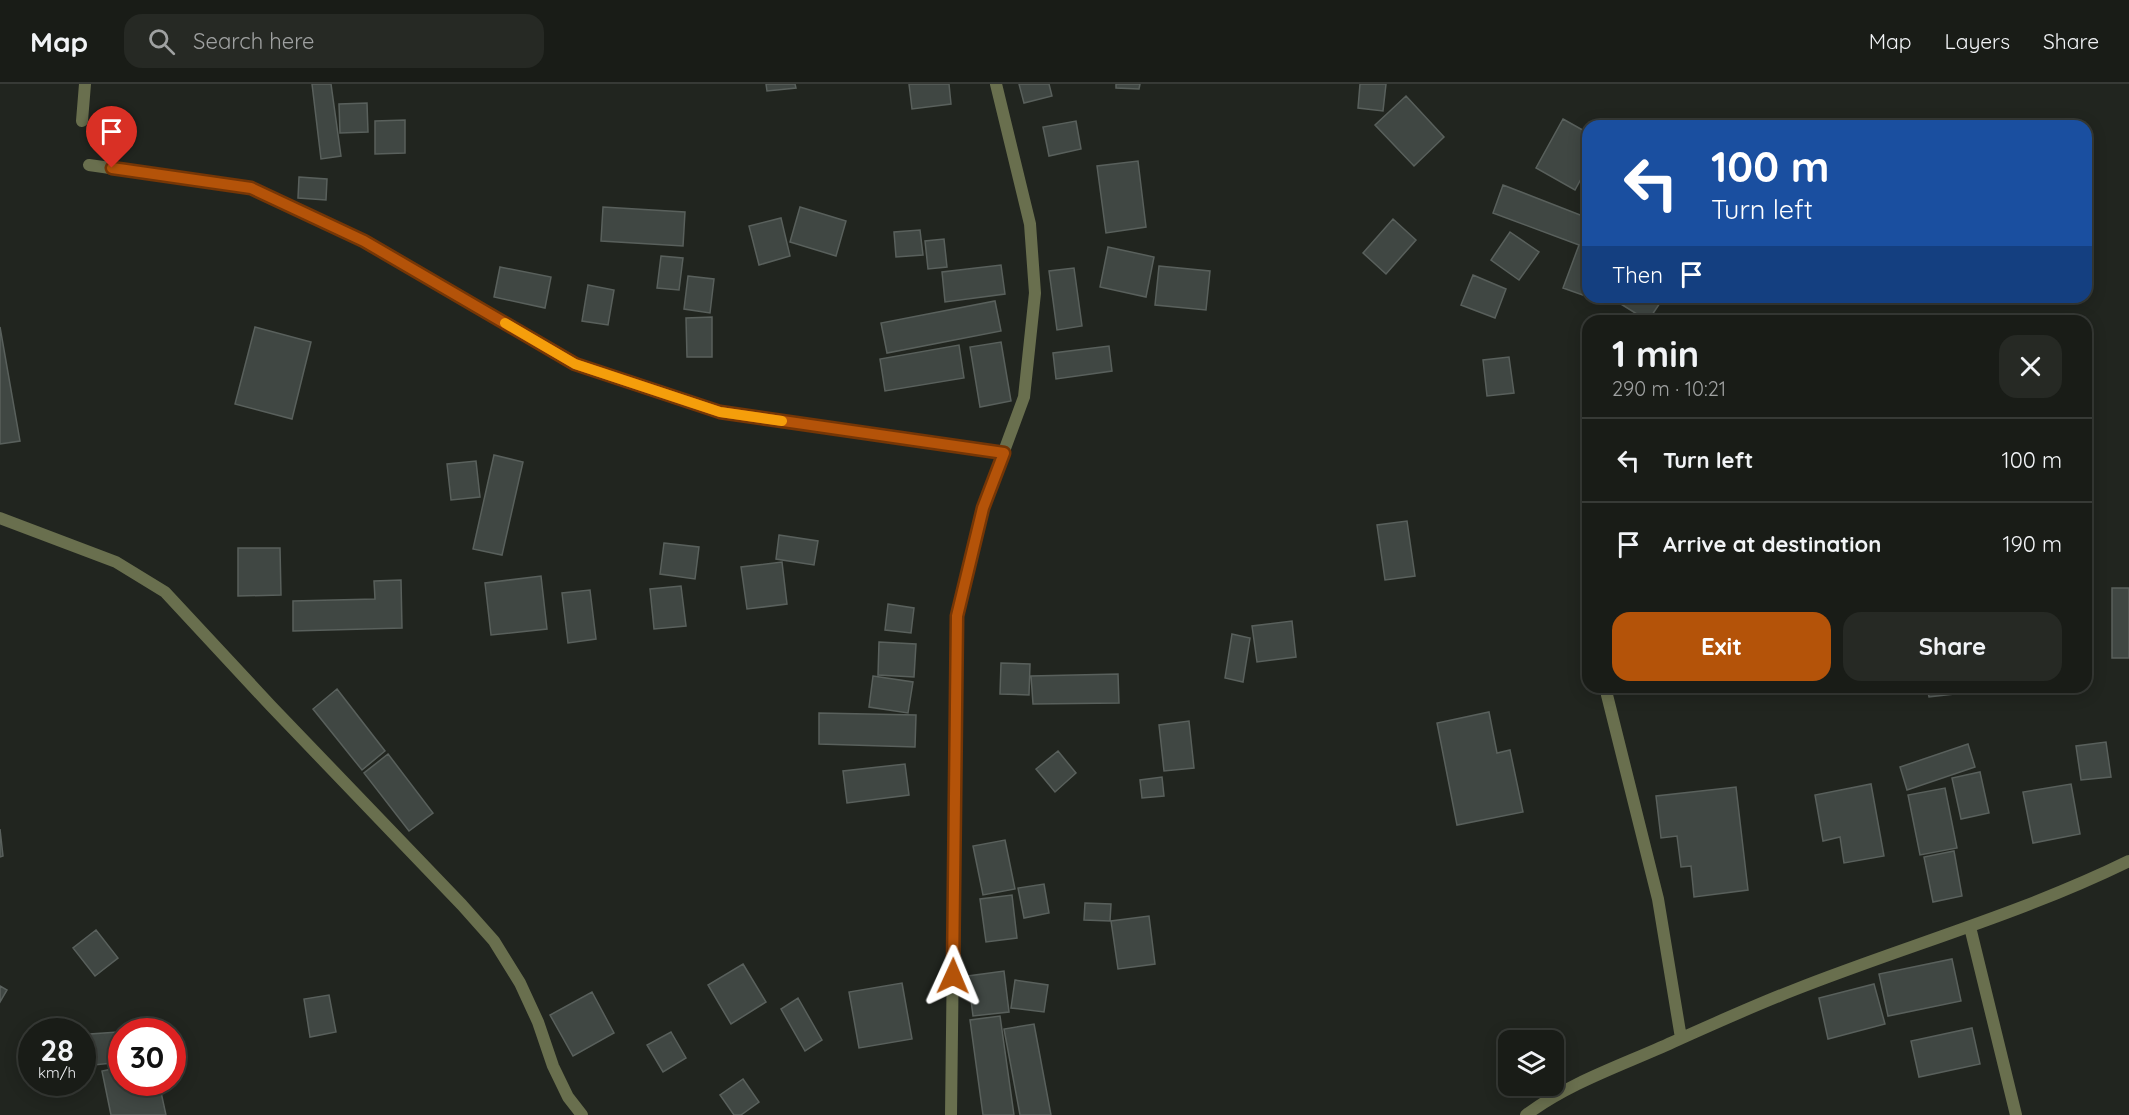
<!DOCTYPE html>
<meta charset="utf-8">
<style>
:root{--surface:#191c17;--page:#262924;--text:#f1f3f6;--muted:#9fa1a1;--line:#373a36;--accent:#b45309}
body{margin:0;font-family:Quicksand,sans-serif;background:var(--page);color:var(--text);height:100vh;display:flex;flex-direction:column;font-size:22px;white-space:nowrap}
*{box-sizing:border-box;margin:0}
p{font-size:20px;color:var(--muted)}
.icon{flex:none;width:33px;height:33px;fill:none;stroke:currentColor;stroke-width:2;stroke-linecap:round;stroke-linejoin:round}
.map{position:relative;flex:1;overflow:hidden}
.sheet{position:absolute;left:1582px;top:231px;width:510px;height:378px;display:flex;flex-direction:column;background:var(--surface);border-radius:18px;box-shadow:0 3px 15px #0003,0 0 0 2px var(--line)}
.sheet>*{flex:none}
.hud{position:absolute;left:1582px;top:36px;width:510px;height:183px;border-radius:18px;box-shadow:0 3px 15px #0003,0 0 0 2px var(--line);background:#1a4fa0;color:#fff;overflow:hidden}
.tools{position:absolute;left:1498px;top:946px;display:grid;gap:12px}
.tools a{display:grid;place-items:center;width:66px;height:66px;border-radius:12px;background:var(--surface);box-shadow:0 3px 15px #0003,0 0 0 2px var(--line);font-size:30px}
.speed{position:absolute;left:18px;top:934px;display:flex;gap:12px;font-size:30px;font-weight:700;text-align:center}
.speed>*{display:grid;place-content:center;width:78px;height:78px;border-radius:50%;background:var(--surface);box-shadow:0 3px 15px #0003,0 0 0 2px var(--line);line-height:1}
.speed small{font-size:15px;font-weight:400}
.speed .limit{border:9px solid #d22;background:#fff;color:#111}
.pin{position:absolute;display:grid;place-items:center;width:51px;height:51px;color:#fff;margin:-62px -26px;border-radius:50% 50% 50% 0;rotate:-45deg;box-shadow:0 0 6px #0007}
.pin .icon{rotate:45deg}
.me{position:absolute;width:66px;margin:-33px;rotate:1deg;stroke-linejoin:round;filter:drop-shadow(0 0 4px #0008)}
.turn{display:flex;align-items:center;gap:21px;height:126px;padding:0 30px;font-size:27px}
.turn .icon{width:78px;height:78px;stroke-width:2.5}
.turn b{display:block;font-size:42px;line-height:51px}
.then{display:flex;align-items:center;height:57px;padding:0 30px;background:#0003;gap:12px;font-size:22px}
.round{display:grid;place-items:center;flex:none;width:63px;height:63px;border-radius:18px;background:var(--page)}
.overview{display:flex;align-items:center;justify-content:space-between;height:102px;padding:0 30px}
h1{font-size:36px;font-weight:700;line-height:45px}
.cta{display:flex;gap:12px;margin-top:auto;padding:12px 30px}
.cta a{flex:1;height:69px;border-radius:18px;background:var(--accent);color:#fff;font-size:24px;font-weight:700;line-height:69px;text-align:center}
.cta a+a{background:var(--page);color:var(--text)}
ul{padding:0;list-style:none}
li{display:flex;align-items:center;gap:18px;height:84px;padding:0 30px;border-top:2px solid var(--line)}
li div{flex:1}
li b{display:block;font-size:22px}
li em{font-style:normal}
header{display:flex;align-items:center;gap:36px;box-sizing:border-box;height:84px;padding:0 30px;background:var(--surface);border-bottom:2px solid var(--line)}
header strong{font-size:28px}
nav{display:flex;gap:33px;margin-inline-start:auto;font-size:21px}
.search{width:420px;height:54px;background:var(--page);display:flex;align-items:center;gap:15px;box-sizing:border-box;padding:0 21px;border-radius:18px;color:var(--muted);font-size:22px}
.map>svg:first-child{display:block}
.building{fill:#404743;stroke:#59605c;stroke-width:1.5}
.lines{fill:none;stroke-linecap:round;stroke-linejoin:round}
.street{stroke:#696f4e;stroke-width:12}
.route-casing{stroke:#753606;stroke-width:15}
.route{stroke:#b45309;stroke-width:10}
.slow{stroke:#f59e0b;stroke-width:10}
</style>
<header>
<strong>Map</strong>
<div class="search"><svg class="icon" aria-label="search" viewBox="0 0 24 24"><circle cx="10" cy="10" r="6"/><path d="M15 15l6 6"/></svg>Search here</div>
<nav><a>Map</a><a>Layers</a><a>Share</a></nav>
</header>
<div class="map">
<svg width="2129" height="1031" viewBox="0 0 2129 1031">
<rect width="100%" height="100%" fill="#21251f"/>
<!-- building -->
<path class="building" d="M 312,0 L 331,0 L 341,72 L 321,75 Z
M 766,0 L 795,0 L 796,4 L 767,7 Z
M 909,0 L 949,0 L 951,20 L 912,25 Z
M 1019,0 L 1049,0 L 1052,12 L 1024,19 Z
M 1116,0 L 1140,0 L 1139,5 L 1116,4 Z
M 1360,0 L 1386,0 L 1383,27 L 1358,24 Z
M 1406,12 L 1444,53 L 1414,82 L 1375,41 Z
M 367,19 L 368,48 L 340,49 L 339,20 Z
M 1563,35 L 1588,49 L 1588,82 L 1575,106 L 1536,84 Z
M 405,36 L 405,69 L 375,70 L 375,37 Z
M 1076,37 L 1081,65 L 1049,72 L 1043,43 Z
M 1138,77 L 1146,143 L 1106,149 L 1097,82 Z
M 299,93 L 327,95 L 326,116 L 298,114 Z
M 1503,101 L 1588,134 L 1588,213 L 1594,213 L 1594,215 L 1563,204 L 1579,161 L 1493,129 Z
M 603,123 L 685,128 L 683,162 L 601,157 Z
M 800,123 L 846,137 L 836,172 L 790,158 Z
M 781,134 L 790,172 L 759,181 L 749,142 Z
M 1393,135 L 1416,156 L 1386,190 L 1363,169 Z
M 920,146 L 923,171 L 896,173 L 894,148 Z
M 1510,148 L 1539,168 L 1519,196 L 1491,176 Z
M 944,155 L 947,183 L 928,185 L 925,157 Z
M 1108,163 L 1154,173 L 1146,213 L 1100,203 Z
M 661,172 L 683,174 L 679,206 L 657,204 Z
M 1001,181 L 1005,210 L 945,218 L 942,188 Z
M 1159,182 L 1210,187 L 1206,226 L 1155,221 Z
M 500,183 L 551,193 L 545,224 L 494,213 Z
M 1074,184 L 1082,242 L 1057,246 L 1049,187 Z
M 1473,191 L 1506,205 L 1495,234 L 1461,221 Z
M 688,192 L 714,195 L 710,229 L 684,225 Z
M 588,201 L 614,206 L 608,241 L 582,237 Z
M 1619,213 L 1664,213 L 1648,237 L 1616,217 Z
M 995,217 L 1001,247 L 887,269 L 881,239 Z
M 712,233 L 712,273 L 687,273 L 686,234 Z
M 0,243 L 20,357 L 0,360 Z
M 255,243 L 311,258 L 292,335 L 235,320 Z
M 1001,258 L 1011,317 L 980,323 L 970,263 Z
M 959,261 L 964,294 L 885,307 L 880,275 Z
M 1109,262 L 1112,287 L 1056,295 L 1053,269 Z
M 1509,273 L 1514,309 L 1487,312 L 1483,276 Z
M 494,371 L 523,378 L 502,471 L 473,465 Z
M 476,377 L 480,413 L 451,416 L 447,380 Z
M 1407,437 L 1415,492 L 1385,496 L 1377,441 Z
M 779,451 L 818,457 L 814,481 L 776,475 Z
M 664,459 L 699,463 L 695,495 L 660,490 Z
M 238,464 L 280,464 L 281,511 L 238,512 Z
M 782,478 L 787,520 L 747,525 L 741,483 Z
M 541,492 L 547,545 L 491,551 L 485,499 Z
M 401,496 L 402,544 L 293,547 L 293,517 L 375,515 L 374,497 Z
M 681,502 L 686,542 L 654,545 L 650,505 Z
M 2112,504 L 2129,504 L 2129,574 L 2112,574 Z
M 590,506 L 596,555 L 568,559 L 562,509 Z
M 888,520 L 914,524 L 911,549 L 885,546 Z
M 1292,537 L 1296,573 L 1257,578 L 1252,542 Z
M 1232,550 L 1250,554 L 1243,598 L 1225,594 Z
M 879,558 L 916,560 L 914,593 L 878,591 Z
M 1001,579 L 1030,580 L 1029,611 L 1000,610 Z
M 1118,590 L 1119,619 L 1033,620 L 1031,592 Z
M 873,592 L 913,598 L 908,629 L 869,623 Z
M 1927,603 L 1953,603 L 1954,610 L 1929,613 Z
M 337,605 L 385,667 L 362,686 L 313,625 Z
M 1489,628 L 1497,669 L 1510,666 L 1523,728 L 1457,741 L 1437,639 Z
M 819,629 L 916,631 L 915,663 L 819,660 Z
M 1189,637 L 1194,684 L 1164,687 L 1159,641 Z
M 2106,658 L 2111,693 L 2081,696 L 2076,662 Z
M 1968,660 L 1975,683 L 1907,706 L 1900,683 Z
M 1058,667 L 1076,689 L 1055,708 L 1036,685 Z
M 388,670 L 433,729 L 409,747 L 364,689 Z
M 905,680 L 909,711 L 847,719 L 843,687 Z
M 1980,688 L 1989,729 L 1961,735 L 1952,694 Z
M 1162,693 L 1164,712 L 1142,714 L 1140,696 Z
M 1871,700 L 1884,772 L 1844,779 L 1840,753 L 1823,757 L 1815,711 Z
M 2071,700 L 2080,750 L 2033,759 L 2023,708 Z
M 1736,703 L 1748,806 L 1694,813 L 1691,782 L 1681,783 L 1677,752 L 1661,754 L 1656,712 Z
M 1945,704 L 1957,764 L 1920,771 L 1908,711 Z
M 0,745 L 3,772 L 0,773 Z
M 1005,756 L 1015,805 L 983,811 L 973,762 Z
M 1954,767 L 1962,812 L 1933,818 L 1924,773 Z
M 1044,800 L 1049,829 L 1024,834 L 1018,804 Z
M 1012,811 L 1017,854 L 986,858 L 980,815 Z
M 1085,819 L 1111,820 L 1110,837 L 1084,836 Z
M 1149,832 L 1155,880 L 1118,885 L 1111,837 Z
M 96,846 L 118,874 L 95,892 L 73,864 Z
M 1952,875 L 1961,917 L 1888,932 L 1879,890 Z
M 743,880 L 766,918 L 731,940 L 708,901 Z
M 1004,887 L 1009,928 L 973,932 L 968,892 Z
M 1015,896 L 1048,901 L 1044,928 L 1011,924 Z
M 902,899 L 912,955 L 859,964 L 849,908 Z
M 1874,900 L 1885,940 L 1828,955 L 1819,914 Z
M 0,902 L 7,906 L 0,918 Z
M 592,908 L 614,949 L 573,972 L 550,931 Z
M 329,911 L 336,948 L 310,953 L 304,915 Z
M 798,914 L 822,956 L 805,967 L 781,925 Z
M 1000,932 L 1014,1031 L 983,1031 L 970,936 Z
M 1034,940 L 1051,1031 L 1020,1031 L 1004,945 Z
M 1972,944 L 1980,980 L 1919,993 L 1911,957 Z
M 118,948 L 121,978 L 94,981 L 90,950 Z
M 671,948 L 686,974 L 663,988 L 647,961 Z
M 122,983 L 122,999 L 159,999 L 166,1031 L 111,1031 L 102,987 Z
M 743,995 L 759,1018 L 741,1031 L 734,1031 L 720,1011 Z"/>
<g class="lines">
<!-- street -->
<path class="street" d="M 82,37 L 85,0
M 89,81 L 251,104 L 364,157 L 575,280 L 720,328 L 1004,369
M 0,434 L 116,478 L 165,508 L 271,622 L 462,821 L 494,857 L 520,899 L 538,938 L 553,982 L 568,1013 L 582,1031
M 1607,611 L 1658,815 L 1681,954
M 1970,843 L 2016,1031
M 951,1031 L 957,532 L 983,424 L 1024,313 L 1035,209 L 1030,140 L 996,0
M 1526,1031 C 1570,998 1623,981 1673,958 C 1713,940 1753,922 1794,906 C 1905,862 2021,830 2129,777"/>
</g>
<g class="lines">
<!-- route casing -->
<g class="route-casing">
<path id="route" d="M 112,84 L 251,104 L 364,157 L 575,280 L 720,328 L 1004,369 L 983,424 L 957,532 L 953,892"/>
</g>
<!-- route -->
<use href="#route" class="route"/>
<!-- slow -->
<path class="slow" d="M 505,239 L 575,280 L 720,328 L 782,337"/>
</g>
</svg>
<div class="tools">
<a><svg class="icon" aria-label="layers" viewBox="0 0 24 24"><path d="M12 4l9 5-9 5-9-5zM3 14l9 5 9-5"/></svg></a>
</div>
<div class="speed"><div>28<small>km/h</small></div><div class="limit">30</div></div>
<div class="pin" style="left:112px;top:84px;background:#d93025"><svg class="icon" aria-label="arrive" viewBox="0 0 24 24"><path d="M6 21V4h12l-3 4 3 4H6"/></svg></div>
<svg class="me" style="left:953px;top:892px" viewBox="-20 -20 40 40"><path d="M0-17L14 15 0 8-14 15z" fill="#b45309" stroke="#fff" stroke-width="4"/></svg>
<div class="hud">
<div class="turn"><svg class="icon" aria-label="left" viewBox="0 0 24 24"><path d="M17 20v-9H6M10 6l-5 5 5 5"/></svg><div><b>100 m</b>Turn left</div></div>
<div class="then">Then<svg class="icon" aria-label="arrive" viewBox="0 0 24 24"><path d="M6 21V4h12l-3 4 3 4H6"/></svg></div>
</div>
<section class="sheet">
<div class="overview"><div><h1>1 min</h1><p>290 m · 10:21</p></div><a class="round"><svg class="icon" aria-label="close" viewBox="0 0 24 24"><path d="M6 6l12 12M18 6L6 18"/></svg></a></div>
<ul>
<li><svg class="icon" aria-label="left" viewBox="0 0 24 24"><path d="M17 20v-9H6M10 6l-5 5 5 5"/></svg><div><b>Turn left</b></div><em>100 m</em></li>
<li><svg class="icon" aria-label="arrive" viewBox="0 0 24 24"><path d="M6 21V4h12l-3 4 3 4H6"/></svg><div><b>Arrive at destination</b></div><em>190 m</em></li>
</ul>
<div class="cta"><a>Exit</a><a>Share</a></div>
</section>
</div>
